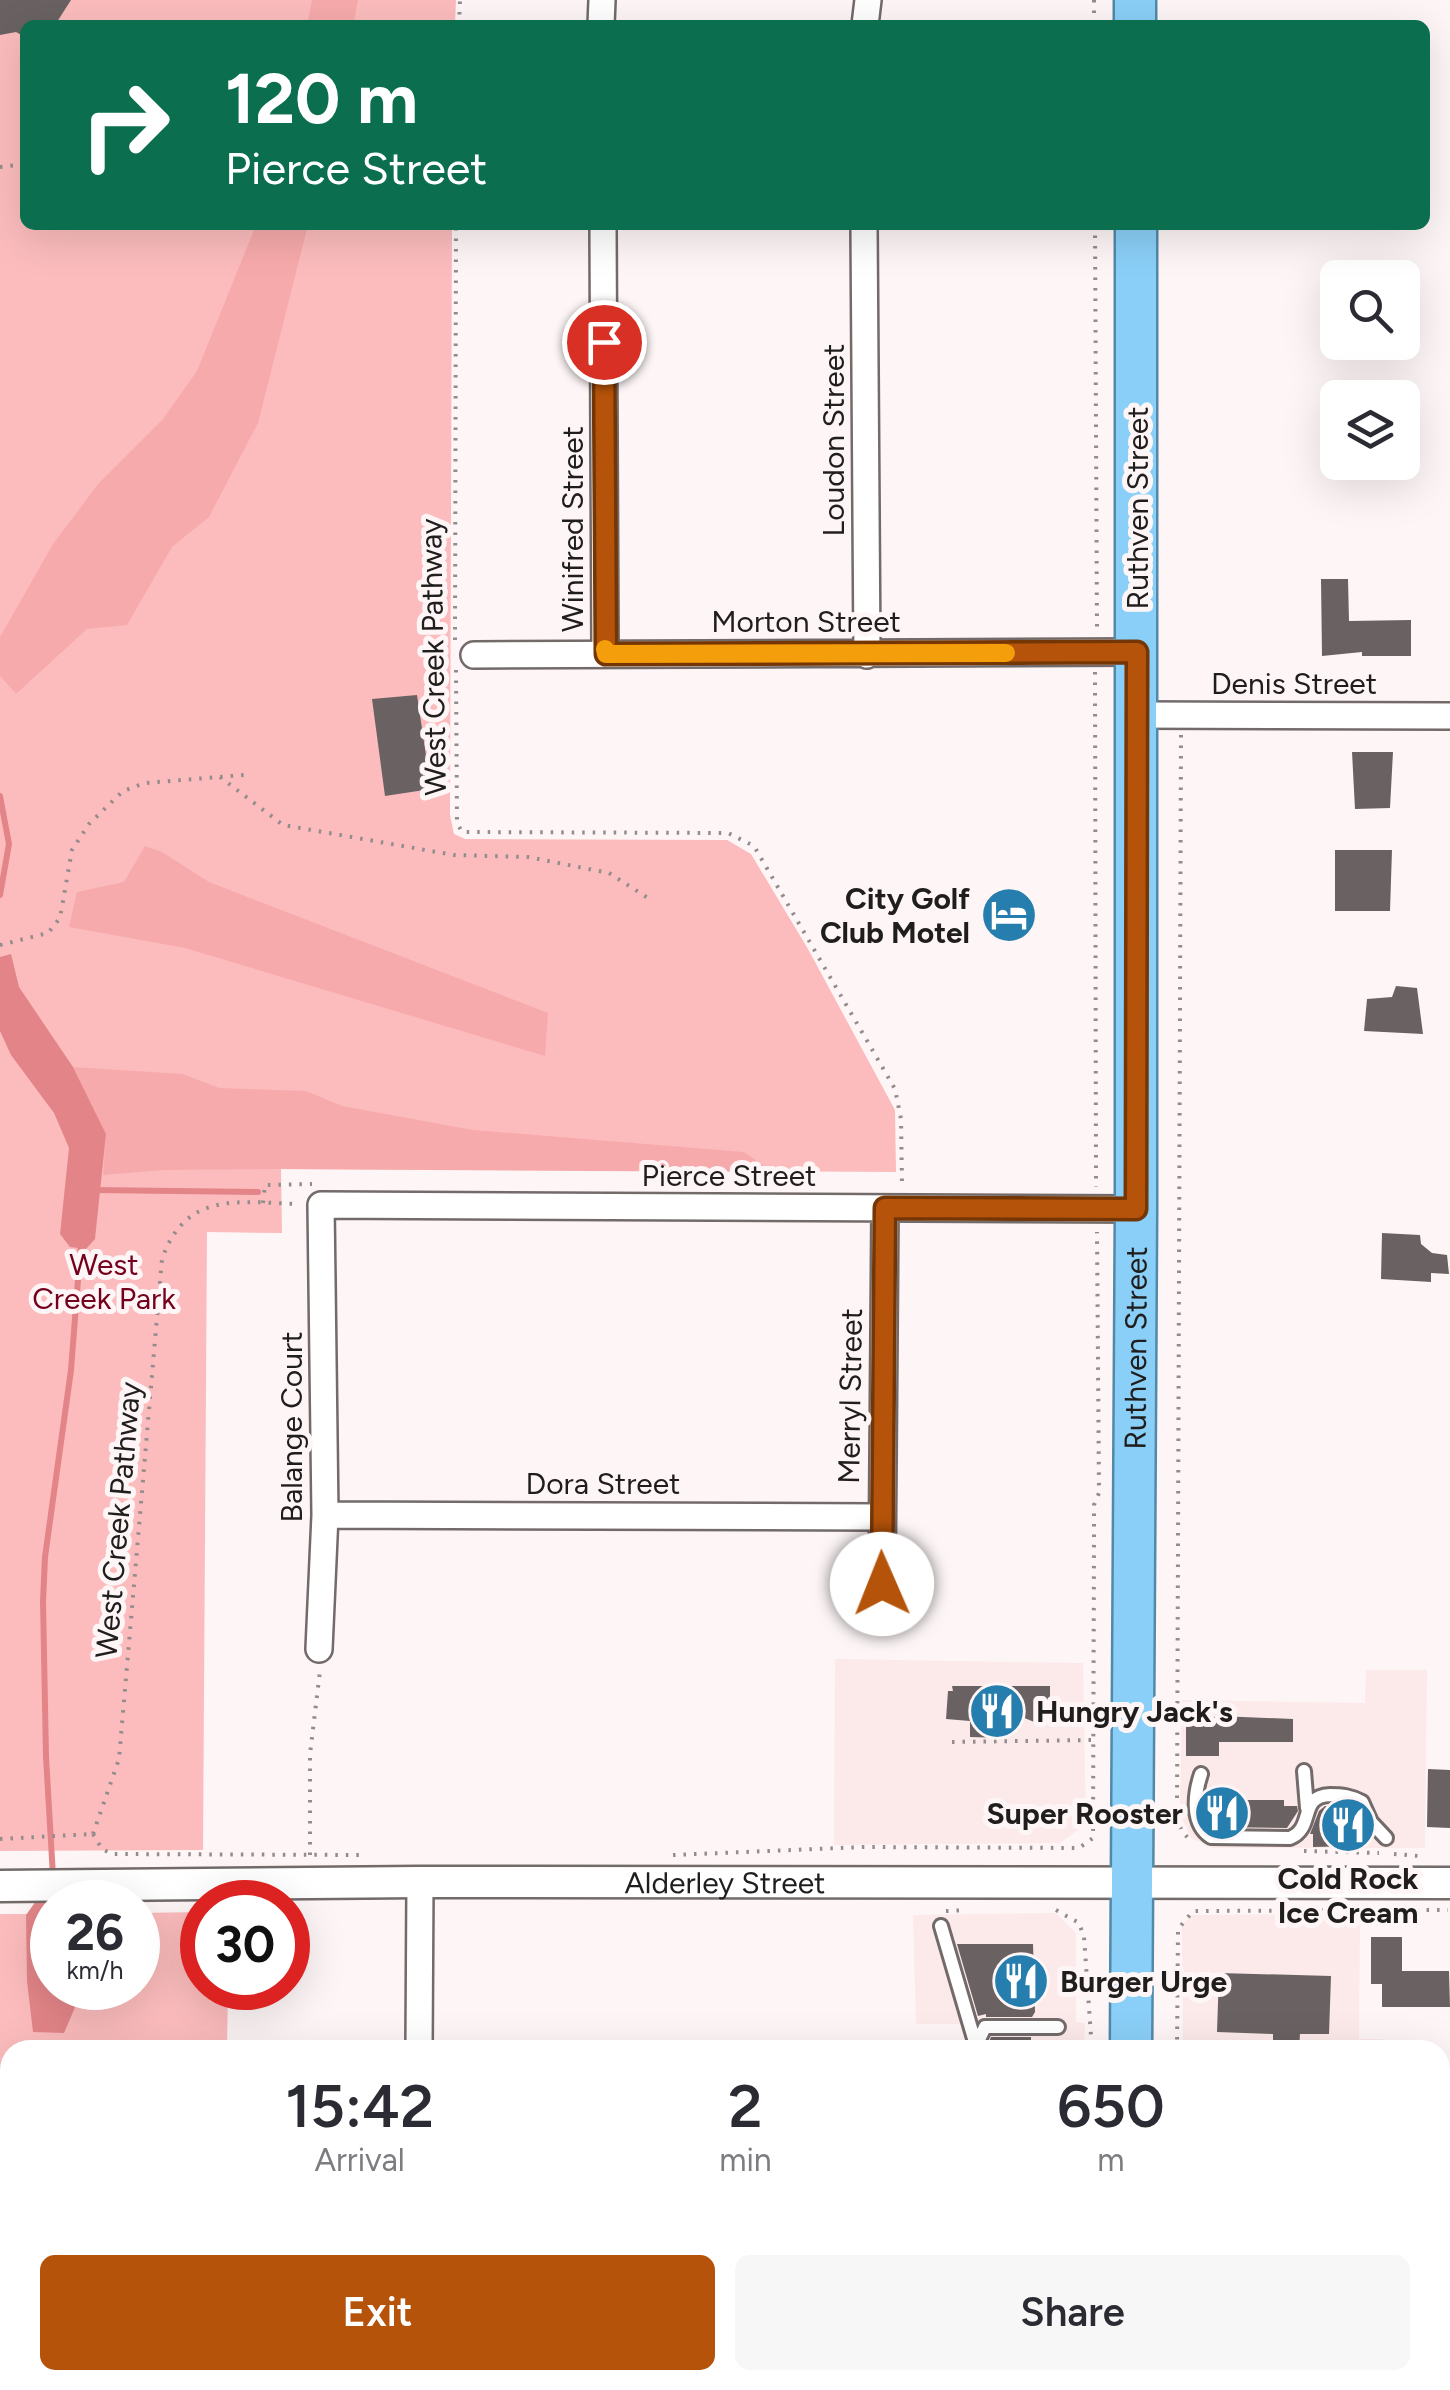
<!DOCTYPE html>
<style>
:root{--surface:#fff;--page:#f7f7f7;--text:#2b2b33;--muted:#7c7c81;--accent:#b45309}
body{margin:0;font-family:Figtree,sans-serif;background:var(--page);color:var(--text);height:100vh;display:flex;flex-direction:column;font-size:38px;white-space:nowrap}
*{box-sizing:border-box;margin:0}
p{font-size:32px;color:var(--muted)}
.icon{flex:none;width:55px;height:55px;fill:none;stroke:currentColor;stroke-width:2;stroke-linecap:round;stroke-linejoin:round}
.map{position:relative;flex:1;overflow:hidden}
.details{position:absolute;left:0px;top:2040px;width:1450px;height:350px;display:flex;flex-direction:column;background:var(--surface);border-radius:30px 30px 0 0;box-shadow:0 10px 40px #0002}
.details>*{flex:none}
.banner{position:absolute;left:20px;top:20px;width:1410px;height:210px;border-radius:15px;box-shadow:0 10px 40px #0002;background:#0b6e4f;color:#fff;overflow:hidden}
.buttons{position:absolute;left:1320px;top:260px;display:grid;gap:20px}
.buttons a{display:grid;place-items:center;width:100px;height:100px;border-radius:15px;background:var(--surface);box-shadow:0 10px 40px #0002;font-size:50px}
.speed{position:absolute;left:30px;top:1880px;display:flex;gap:20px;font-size:50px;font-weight:700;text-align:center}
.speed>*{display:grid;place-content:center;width:130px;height:130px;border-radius:50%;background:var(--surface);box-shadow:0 10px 40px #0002;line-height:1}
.speed small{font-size:25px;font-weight:400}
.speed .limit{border:15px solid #d22;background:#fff;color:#111}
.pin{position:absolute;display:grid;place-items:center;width:85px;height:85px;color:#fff;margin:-42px;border:5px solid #fff;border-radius:50%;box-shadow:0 2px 10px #0007}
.me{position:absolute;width:110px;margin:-55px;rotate:359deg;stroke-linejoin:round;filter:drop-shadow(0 0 8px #0008)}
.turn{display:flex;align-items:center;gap:35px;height:210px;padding:0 40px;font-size:45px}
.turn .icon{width:130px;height:130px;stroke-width:2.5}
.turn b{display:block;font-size:70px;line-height:85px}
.eta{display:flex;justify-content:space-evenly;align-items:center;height:170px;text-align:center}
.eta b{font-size:60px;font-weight:600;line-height:70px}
.cta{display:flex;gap:20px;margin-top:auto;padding:20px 40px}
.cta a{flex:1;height:115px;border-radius:15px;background:var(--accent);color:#fff;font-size:40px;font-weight:600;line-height:115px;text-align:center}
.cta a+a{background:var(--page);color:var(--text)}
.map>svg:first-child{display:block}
.built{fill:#fce9e9}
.green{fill:#fcbcbd}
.forest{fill:#f7aaab}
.water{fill:#e38588}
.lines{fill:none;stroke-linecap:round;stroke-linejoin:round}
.stream{stroke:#e38588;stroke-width:6}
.building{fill:#6a6262}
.service-casing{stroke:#736a6a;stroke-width:18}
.minor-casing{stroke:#736a6a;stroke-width:30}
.tertiary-casing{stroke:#736a6a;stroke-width:35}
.trunk-casing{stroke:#5289a9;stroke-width:45}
.path{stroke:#928c8c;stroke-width:4;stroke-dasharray:2.5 8;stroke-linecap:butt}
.service{stroke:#fff;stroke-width:12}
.minor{stroke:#fff;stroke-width:25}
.tertiary{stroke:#fff;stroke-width:30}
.trunk{stroke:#8acff7;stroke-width:40}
.route-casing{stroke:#753606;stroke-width:25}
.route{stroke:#b45309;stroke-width:18}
.slow{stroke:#f59e0b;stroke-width:18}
.labels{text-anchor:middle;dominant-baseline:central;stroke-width:10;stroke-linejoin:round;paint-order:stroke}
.street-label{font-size:30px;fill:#201d1d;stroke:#fef6f6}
.poi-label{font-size:30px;font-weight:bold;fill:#201d1d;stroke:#fef6f6;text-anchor:end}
.park-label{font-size:30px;fill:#75001d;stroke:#fef6f6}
</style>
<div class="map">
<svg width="1450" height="2390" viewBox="0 0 1450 2390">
<rect width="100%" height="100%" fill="#fef6f6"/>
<!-- built -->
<path class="built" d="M 835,1659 L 1083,1663 L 1086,1824 L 1060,1843 L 834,1845 Z
M 1366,1670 L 1427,1670 L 1425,1848 L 1212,1848 L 1191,1838 L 1180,1814 L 1182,1700 L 1365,1703 Z
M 1056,1913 L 1076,1933 L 1076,2022 L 1085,2023 L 1084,2050 L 966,2050 L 965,2024 L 916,2024 L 913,1915 Z
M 1360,1914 L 1359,2039 L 1383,2039 L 1383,2050 L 1183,2050 L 1182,1926 L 1191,1915 Z"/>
<!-- green -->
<path class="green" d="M 0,0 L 456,0 L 455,25 L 25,25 L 25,225 L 452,225 L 450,815 L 454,834 L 465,839 L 727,840 L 751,854 L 808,949 L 895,1110 L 896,1172 L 281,1169 L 282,1233 L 207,1232 L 203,1850 L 0,1851 Z
M 202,1912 L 202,1988 L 228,1988 L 227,2050 L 10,2050 L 10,2380 L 225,2380 L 225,2390 L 0,2390 L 0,1914 L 52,1914 L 52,1988 L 138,1988 L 138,1913 Z"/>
<!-- forest -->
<path class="forest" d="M 312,0 L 358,0 L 353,25 L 307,25 Z
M 256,225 L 308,225 L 258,423 L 209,517 L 172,547 L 127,625 L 87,629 L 16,694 L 0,676 L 0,637 L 53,544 L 99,483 L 163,419 L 197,371 Z
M 145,846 L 162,852 L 209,882 L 548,1013 L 545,1056 L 185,948 L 69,927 L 77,892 L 124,882 Z
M 73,1067 L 183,1074 L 219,1088 L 306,1091 L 342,1106 L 473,1130 L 744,1152 L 764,1166 L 765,1172 L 280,1169 L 164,1170 L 103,1175 L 106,1134 Z"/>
<!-- water -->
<path class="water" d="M 11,954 L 19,987 L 73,1067 L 106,1134 L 95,1239 L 86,1249 L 70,1247 L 60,1234 L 69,1148 L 54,1113 L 11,1055 L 0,1031 L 0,957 Z
M 36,1901 L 66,1902 L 52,1902 L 52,1988 L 76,1988 L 76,2005 L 64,2033 L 33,2032 L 27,1981 L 26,1915 Z
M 10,2161 L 10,2380 L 88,2380 L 88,2390 L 0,2390 L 0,2164 Z"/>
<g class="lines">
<!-- stream -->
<path class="stream" d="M 0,796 L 9,844 L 0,895
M 94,1190 L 258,1192
M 53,1876 L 46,1757 L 43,1601 L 45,1557 L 71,1370 L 81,1241"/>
</g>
<!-- building -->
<path class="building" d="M 0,0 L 71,0 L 55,25 L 25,25 L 25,37 L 16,32 L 0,35 Z
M 1321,579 L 1348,579 L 1349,621 L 1411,620 L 1411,656 L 1362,656 L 1362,652 L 1322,656 Z
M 417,695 L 431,789 L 385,796 L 372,699 Z
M 1352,752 L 1393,752 L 1390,808 L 1355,809 Z
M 1335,850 L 1392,850 L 1390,911 L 1335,911 Z
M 1396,986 L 1417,988 L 1423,1034 L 1364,1031 L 1367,999 L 1392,997 Z
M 1382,1233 L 1420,1235 L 1421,1244 L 1432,1253 L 1447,1255 L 1449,1274 L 1431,1273 L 1431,1282 L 1381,1279 Z
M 952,1686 L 1050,1686 L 1050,1705 L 1044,1726 L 1022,1717 L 1020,1721 L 1012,1719 L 1011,1724 L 1005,1724 L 1004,1738 L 970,1737 L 970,1721 L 946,1719 L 948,1691 L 953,1691 Z
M 1219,1716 L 1293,1719 L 1293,1742 L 1219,1742 L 1219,1756 L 1186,1756 L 1186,1722 Z
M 1428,1769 L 1450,1770 L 1450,1828 L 1427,1827 Z
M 1216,1800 L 1284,1800 L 1284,1806 L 1297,1806 L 1298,1811 L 1287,1828 L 1216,1827 Z
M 1325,1806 L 1348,1807 L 1350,1814 L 1357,1814 L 1357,1846 L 1313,1847 L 1313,1834 L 1310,1834 L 1319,1811 Z
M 1371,1937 L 1402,1937 L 1402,1971 L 1449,1971 L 1450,2007 L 1382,2007 L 1382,1984 L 1371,1984 Z
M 957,1944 L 1033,1944 L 1035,2012 L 1032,2017 L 986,2017 L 986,2014 L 978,2016 Z
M 1219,1973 L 1331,1976 L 1329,2034 L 1300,2034 L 1299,2050 L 1273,2050 L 1273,2034 L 1217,2032 Z
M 991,2037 L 1031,2037 L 1031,2050 L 986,2050 Z"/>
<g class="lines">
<!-- service casing -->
<g class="service-casing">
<path id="service" d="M 1304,1771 L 1307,1808
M 1201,1774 C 1194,1795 1191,1824 1211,1837 L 1290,1838 C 1315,1828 1298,1796 1330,1795 C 1342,1795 1351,1796 1362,1802 L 1371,1822 L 1386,1838
M 941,1926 L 975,2042
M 975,2048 L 985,2027 L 1058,2027"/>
</g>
<!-- minor casing -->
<g class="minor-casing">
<path id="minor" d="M 601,25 L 602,0
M 865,25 L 868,0
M 603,225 L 605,653
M 864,225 L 867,655
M 474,655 L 1137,652
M 1137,715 L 1450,716
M 325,1515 L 880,1517
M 882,1584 L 885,1208
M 319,1649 L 325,1515 L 321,1205 L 1136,1209
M 419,2050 L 420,1882
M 1440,2160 L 1450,2159
M 1401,2390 L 1401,2380"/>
</g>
<!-- tertiary casing -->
<g class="tertiary-casing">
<g id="tertiary">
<path id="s1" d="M 0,1886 L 420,1882 L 1450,1883"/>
</g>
</g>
<!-- trunk casing -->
<g class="trunk-casing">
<g id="trunk">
<path d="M 1135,0 L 1135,25"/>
<path id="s2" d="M 1131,2050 L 1136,1209 L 1136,225"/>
<path d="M 1133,2380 L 1133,2390"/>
</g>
</g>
<!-- path -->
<path class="path" d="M 1094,0 L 1094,25
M 459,25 L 460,0
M 0,167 L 25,164
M 1095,225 L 1097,632
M 455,640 L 456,225
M 456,670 L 457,823 L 462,832 L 728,833 L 754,846 L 895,1089 L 901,1119 L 902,1184
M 1095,672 L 1096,1187
M 1181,735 L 1177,1812 L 1181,1830 L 1188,1838
M 220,777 L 283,825 L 454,855 L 528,857 L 609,873 L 651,900
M 0,945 L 48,933 L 60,918 L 72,850 L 89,824 L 123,791 L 145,783 L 244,775
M 263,1203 L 265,1185 L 312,1184
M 952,1742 L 1094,1740
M 93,1834 L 102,1849 L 112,1854 L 364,1855
M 93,1834 L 119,1759 L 162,1259 C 186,1191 237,1202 298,1204
M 0,1839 L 93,1834
M 1304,1851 L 1379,1853
M 1394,1854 L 1419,1856
M 310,1855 L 310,1754 L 320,1671
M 673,1855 L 863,1847 L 1079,1848 L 1093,1838 L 1094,1540 L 1094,1505 L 1099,1493 L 1097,1232
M 1056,1910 L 1079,1923 L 1084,1937 L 1092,2050
M 946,1911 L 967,1910
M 1177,2050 L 1178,1929 L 1193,1911 L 1448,1910
M 0,2103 L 10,2098
M 1094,2380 L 1094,2390
M 1172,2380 L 1172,2390
M 142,2390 L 142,2380"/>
<!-- service -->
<use href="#service" class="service"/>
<!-- minor -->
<use href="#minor" class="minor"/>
<!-- tertiary -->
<use href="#tertiary" class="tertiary"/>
<!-- trunk -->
<use href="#trunk" class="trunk"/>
</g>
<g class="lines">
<!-- route casing -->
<g class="route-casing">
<path id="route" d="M 604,342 L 606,654 L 1137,652 L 1136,1209 L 885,1208 L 882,1584"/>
</g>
<!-- route -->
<use href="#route" class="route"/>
<!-- slow -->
<path class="slow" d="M 605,649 L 606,654 L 1006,653"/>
</g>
<!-- icons -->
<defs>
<g id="hotel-disc" transform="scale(2.875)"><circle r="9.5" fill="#257ead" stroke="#fef6f6"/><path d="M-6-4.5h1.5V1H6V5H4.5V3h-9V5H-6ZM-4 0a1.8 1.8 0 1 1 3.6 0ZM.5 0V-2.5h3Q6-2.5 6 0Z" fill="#fff"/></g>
<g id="restaurant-disc" transform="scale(2.875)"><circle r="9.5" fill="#257ead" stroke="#fef6f6"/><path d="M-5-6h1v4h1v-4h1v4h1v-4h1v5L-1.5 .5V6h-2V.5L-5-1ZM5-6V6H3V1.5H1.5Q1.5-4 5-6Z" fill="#fff"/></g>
</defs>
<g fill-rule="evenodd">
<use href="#hotel-disc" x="1009" y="915"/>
<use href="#restaurant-disc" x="997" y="1711"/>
<use href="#restaurant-disc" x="1222" y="1813"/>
<use href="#restaurant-disc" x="1348" y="1825"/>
<use href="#restaurant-disc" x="1021" y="1981"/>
</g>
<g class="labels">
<!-- street labels -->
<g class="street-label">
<text transform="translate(833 440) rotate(-90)">Loudon Street</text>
<text transform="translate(1137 508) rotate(-90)">Ruthven Street</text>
<text transform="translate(572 529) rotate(-90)">Winifred Street</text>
<text x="806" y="621">Morton Street</text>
<text transform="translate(433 657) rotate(-91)">West Creek Pathway</text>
<text x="1294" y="683">Denis Street</text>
<text x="729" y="1175">Pierce Street</text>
<text stroke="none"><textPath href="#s2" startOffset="702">Ruthven Street</textPath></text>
<text transform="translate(850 1396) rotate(-89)">Merryl Street</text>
<text transform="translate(291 1427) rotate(-90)">Balange Court</text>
<text x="603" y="1483">Dora Street</text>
<text transform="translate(118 1520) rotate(-85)">West Creek Pathway</text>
<text stroke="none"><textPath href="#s1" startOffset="725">Alderley Street</textPath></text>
</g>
<!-- poi labels -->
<g class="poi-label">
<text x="970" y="898">City Golf<tspan x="970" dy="34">Club Motel</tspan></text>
<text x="1036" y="1711" text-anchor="start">Hungry Jack's</text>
<text x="1183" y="1813">Super Rooster</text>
<text x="1348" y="1878" text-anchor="middle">Cold Rock<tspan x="1348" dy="34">Ice Cream</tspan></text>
<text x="1060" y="1981" text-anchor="start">Burger Urge</text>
</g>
<!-- park labels -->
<g class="park-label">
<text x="104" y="1264">West<tspan x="104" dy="34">Creek Park</tspan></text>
</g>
</g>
</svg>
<div class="buttons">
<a><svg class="icon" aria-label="search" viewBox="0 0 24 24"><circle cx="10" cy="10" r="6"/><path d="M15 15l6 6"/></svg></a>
<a><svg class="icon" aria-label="layers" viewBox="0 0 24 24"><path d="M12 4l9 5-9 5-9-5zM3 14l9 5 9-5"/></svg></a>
</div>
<div class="speed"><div>26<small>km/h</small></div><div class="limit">30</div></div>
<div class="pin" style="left:604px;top:342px;background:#d93025"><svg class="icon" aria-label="arrive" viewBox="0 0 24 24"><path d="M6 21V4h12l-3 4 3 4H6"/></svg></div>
<svg class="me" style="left:882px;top:1584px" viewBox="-20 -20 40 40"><circle r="19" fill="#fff"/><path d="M0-13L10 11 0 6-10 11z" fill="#b45309"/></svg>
<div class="banner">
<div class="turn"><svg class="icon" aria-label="right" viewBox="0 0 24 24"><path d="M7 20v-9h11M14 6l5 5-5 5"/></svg><div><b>120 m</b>Pierce Street</div></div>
</div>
<section class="details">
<div class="eta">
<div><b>15:42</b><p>Arrival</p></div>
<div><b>2</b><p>min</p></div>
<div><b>650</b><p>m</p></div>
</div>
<div class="cta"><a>Exit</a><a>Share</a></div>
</section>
</div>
